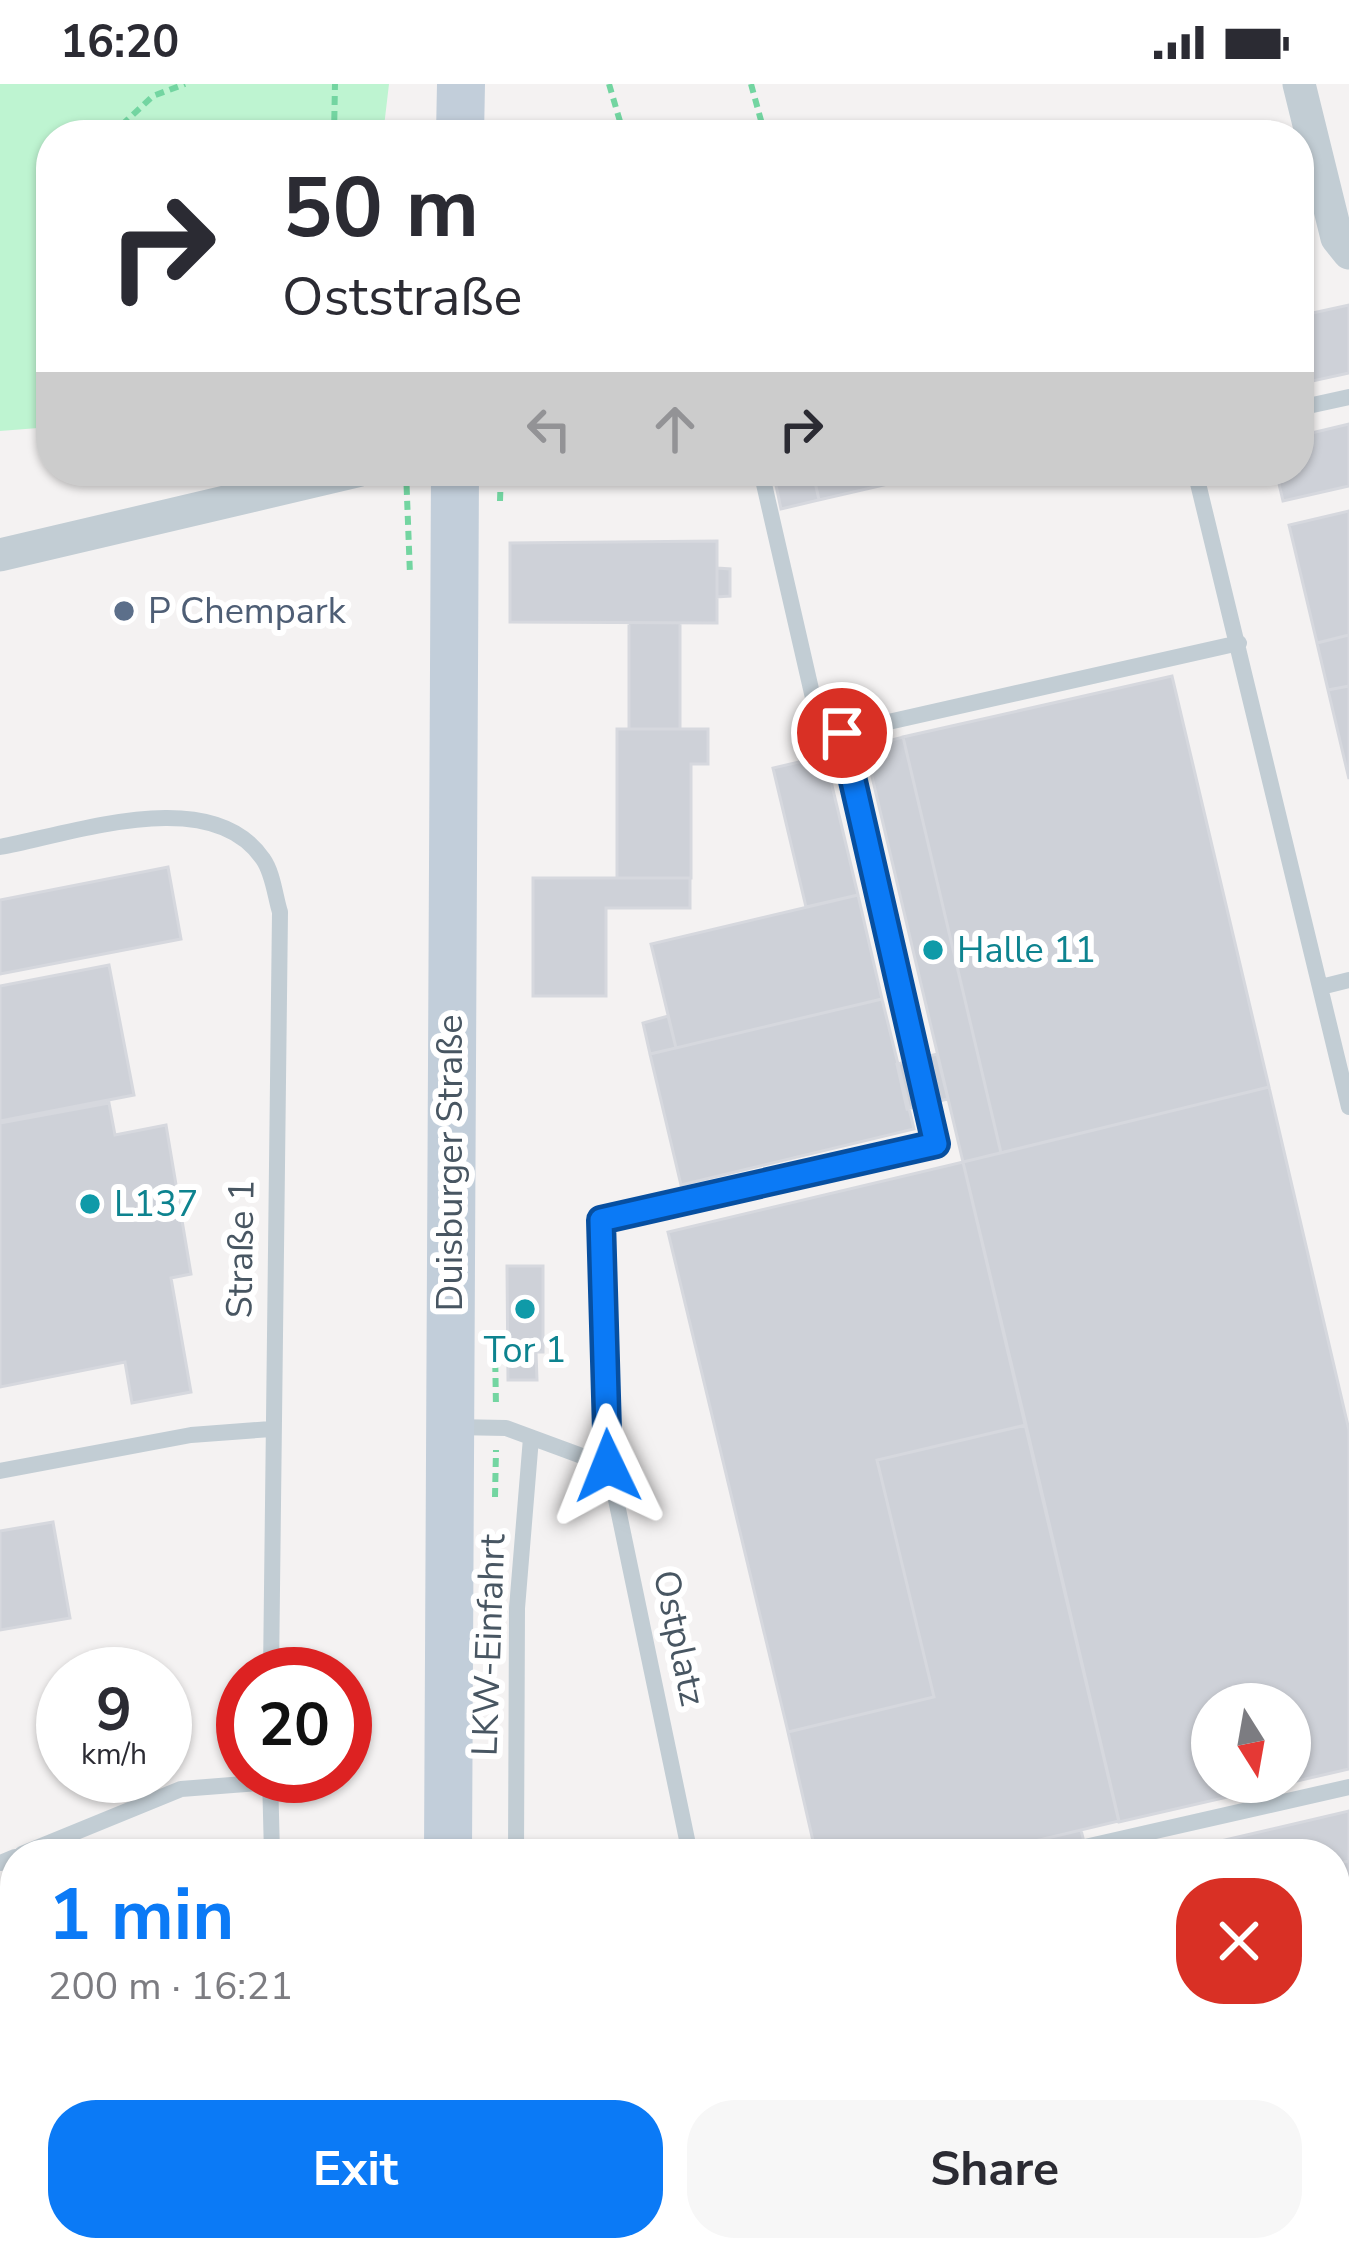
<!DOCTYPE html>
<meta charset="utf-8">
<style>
:root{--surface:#fff;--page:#f7f7f7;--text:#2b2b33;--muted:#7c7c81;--accent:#0b7af6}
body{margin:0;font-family:"Nunito Sans",sans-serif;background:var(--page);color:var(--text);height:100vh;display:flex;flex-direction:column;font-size:45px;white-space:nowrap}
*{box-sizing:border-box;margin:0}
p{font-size:39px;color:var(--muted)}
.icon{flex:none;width:66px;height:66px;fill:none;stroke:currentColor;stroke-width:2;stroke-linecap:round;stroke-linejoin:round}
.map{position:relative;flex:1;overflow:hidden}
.sheet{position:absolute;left:0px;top:1755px;width:1350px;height:423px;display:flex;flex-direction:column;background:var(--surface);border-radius:48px 48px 0 0;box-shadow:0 3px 9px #0004}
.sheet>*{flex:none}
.top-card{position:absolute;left:36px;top:36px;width:1278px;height:366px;border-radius:48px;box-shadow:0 3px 9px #0004;background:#fff;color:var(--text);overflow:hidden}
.needle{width:78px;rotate:169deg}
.fabs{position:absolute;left:1191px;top:1599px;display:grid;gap:24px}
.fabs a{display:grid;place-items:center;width:120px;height:120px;border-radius:50%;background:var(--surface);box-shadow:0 3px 9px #0004;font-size:60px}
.speed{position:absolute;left:36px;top:1563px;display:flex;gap:24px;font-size:60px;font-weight:700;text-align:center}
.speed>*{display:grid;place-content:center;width:156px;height:156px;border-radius:50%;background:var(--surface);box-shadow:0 3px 9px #0004;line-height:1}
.speed small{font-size:30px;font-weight:400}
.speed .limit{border:18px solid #d22;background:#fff;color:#111}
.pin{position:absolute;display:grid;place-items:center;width:102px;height:102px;color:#fff;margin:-51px;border:6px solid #fff;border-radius:50%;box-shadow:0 3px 12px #0007}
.me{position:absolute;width:132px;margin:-66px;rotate:358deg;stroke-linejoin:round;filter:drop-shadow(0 0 9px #0008)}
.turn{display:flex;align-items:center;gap:42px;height:252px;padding:0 48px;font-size:54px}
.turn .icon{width:156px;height:156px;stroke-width:2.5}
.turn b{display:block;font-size:84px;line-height:102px}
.lanes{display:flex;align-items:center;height:114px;padding:0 48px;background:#0003;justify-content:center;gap:60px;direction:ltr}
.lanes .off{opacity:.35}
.round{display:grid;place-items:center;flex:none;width:126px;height:126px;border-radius:48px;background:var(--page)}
.summary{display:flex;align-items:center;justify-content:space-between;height:204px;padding:0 48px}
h1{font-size:72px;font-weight:700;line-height:90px;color:var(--accent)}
.button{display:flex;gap:24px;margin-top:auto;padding:24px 48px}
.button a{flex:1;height:138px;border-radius:48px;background:var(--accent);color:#fff;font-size:48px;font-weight:700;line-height:138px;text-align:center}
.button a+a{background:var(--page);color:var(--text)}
.status{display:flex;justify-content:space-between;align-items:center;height:84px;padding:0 60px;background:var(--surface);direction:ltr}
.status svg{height:33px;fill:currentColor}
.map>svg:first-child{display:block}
.green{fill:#bef4d1}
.building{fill:#ced1d8;stroke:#d6d8de;stroke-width:3;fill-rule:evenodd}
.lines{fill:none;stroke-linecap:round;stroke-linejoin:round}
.path{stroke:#73d5a1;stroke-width:6;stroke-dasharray:9 6;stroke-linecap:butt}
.lane{stroke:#c2cdd4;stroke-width:16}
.street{stroke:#c2cdd4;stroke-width:33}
.secondary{stroke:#c2ceda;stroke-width:48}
.route-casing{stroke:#074fa0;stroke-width:30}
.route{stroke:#0b7af6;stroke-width:21}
.service-dot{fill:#5c6f8a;stroke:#fff;stroke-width:4.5}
.culture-dot{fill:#0f9aa8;stroke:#fff;stroke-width:4.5}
.labels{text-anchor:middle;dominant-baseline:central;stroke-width:12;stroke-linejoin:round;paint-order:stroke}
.service-label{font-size:36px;fill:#4e5e75;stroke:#fff;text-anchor:start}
.culture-label{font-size:36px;fill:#0d838f;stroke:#fff;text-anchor:start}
.street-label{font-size:36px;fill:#485662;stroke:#fff}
</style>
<div class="status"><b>16:20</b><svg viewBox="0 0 49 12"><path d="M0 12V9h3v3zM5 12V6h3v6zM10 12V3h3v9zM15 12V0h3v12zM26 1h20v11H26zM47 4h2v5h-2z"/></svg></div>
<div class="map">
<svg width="1349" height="2176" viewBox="0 0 1349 2176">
<rect width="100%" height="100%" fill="#f4f2f2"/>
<!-- green -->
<path class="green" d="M 0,0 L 389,0 L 383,51 L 51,51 L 51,343 L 0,347 Z"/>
<!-- building -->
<path class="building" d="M 1349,221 L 1349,289 L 1299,300 L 1299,232 Z
M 1349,340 L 1349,402 L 1283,417 L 1276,387 L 1299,387 L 1299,352 Z
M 773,387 L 813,389 L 819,416 L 781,425 Z
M 807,387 L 944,387 L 819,416 L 813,389 Z
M 1349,427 L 1349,551 L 1317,559 L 1289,441 Z
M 717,457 L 717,539 L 510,538 L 510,459 Z
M 717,484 L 730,485 L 730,512 L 717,513 Z
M 629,539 L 680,539 L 680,645 L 629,645 Z
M 1349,551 L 1349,602 L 1328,606 L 1317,559 Z
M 1172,592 L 1269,1003 L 1001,1069 L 903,653 Z
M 1349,602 L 1349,695 L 1328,606 Z
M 617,645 L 708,645 L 708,680 L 691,680 L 691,794 L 617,794 Z
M 903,653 L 1001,1069 L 963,1078 L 865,663 Z
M 825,672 L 858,811 L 806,823 L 773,684 Z
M 168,783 L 181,855 L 0,890 L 0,816 Z
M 533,794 L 690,794 L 690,824 L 606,824 L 606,912 L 533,912 Z
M 858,811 L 882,915 L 676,964 L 651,860 Z
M 109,881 L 134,1011 L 0,1037 L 0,902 Z
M 882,915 L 914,1045 L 681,1101 L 650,970 Z
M 668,932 L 676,964 L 650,970 L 643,939 Z
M 937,970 L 948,1015 L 907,1025 L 897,980 Z
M 1269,1003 L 1349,1346 L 1349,1685 L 1119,1738 L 963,1078 ZM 1212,1620 L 1290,1620 L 1290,1698 L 1212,1698 Z
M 109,1019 L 115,1051 L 166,1041 L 191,1190 L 171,1194 L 191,1308 L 132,1319 L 125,1278 L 0,1303 L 0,1039 Z
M 963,1078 L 1026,1341 L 877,1376 L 934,1613 L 788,1648 L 668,1148 Z
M 507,1182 L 543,1182 L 543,1268 L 536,1268 L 537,1296 L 508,1296 Z
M 1026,1341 L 1119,1737 L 980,1770 L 816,1770 L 788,1648 L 934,1613 L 877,1376 Z
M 53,1438 L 70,1534 L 0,1546 L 0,1447 Z
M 1349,1727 L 1349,1777 L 1335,1780 L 1335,1770 L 1165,1770 Z
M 1081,1746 L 1087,1770 L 980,1770 Z
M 1349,1777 L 1349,1845 L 1335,1848 L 1335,1780 Z
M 15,1836 L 15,2027 L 0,2033 L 0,1842 Z
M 1349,1845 L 1349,2159 L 1335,2162 L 1335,1848 Z
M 1349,2159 L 1349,2176 L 1320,2176 L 1318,2166 Z
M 515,2163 L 593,2163 L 596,2176 L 515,2176 Z
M 593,2163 L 757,2163 L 760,2176 L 596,2176 Z
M 757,2163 L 1002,2163 L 1005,2176 L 760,2176 Z
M 1002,2163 L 1330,2163 L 1276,2176 L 1005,2176 Z"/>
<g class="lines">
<!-- path -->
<path class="path" d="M 609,0 L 624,51
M 751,0 L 765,51
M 111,51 L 153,12 L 185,0
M 334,51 L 335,0
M 406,387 L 410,491
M 500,417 L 501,387
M 495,1264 L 496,1323
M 495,1413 L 496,1366"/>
<!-- lane -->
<path class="lane" d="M 1299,324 L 1349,313
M 761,387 L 822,653 L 1239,559
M 1195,387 L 1349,1023
M 0,763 C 75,749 212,699 263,775 C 273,789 275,812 280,828 L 271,1590
M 1321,903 L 1349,896
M 454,1343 L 506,1344 L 609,1382
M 0,1387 L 191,1351 L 271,1345
M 270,1692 L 272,1770
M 1085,1763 L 1349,1703
M 22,1770 L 181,1705 L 270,1698
M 516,1770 L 517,1524 L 531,1354
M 690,1770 L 609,1382 L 601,1136 L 936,1060 L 842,649
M 0,1779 L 15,1773
M 0,2086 L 15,2080
M 262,2176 L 263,2163"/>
<!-- street -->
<path class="street" d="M 1299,0 L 1337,154 L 1349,169
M 0,471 L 357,387"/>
<!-- secondary -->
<path class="secondary" d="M 460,51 L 461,0
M 448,1770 L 455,387
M 452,2163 L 452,2176"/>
</g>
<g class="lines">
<!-- route casing -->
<g class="route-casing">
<path id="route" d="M 608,1382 L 601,1136 L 936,1060 L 842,649"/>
</g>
<!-- route -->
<use href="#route" class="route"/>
</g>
<!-- markers -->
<circle class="service-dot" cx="124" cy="527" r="12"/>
<g class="culture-dot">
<circle cx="933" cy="866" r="12"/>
<circle cx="90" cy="1120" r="12"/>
<circle cx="525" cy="1225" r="12"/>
</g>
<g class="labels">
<!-- service labels -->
<g class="service-label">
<text x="148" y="527">P Chempark</text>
</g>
<!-- culture labels -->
<g class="culture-label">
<text x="957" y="866">Halle 11</text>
<text x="114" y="1120">L137</text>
<text x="525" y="1266" text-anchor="middle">Tor 1</text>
</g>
<!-- street labels -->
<g class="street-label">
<text transform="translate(450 1079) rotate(-90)">Duisburger Straße</text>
<text transform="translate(241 1165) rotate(-89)">Straße 1</text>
<text transform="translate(679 1554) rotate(78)">Ostplatz</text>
<text transform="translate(489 1561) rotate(-88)">LKW-Einfahrt</text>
</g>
</g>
</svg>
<div class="fabs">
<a><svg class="needle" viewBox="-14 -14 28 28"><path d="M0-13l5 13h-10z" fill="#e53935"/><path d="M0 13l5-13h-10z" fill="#7c7c81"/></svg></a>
</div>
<div class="speed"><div>9<small>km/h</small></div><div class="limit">20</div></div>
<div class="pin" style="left:842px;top:649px;background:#d93025"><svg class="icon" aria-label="arrive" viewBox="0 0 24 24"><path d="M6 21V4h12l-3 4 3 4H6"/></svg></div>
<svg class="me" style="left:608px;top:1382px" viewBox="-20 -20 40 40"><path d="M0-17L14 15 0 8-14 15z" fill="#0b7af6" stroke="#fff" stroke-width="4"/></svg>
<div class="top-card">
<div class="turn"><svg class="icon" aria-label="right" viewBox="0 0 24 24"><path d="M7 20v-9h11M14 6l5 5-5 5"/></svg><div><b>50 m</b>Oststraße</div></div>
<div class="lanes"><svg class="icon off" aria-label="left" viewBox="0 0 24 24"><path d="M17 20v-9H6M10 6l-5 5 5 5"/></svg><svg class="icon off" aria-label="ahead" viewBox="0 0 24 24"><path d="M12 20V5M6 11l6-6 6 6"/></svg><svg class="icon" aria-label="right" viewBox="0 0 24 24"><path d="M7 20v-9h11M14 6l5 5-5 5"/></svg></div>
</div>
<section class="sheet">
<div class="summary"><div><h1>1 min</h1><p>200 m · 16:21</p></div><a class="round" style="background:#d93025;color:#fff"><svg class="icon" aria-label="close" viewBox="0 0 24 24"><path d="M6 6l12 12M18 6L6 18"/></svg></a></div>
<div class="button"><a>Exit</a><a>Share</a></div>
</section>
</div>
